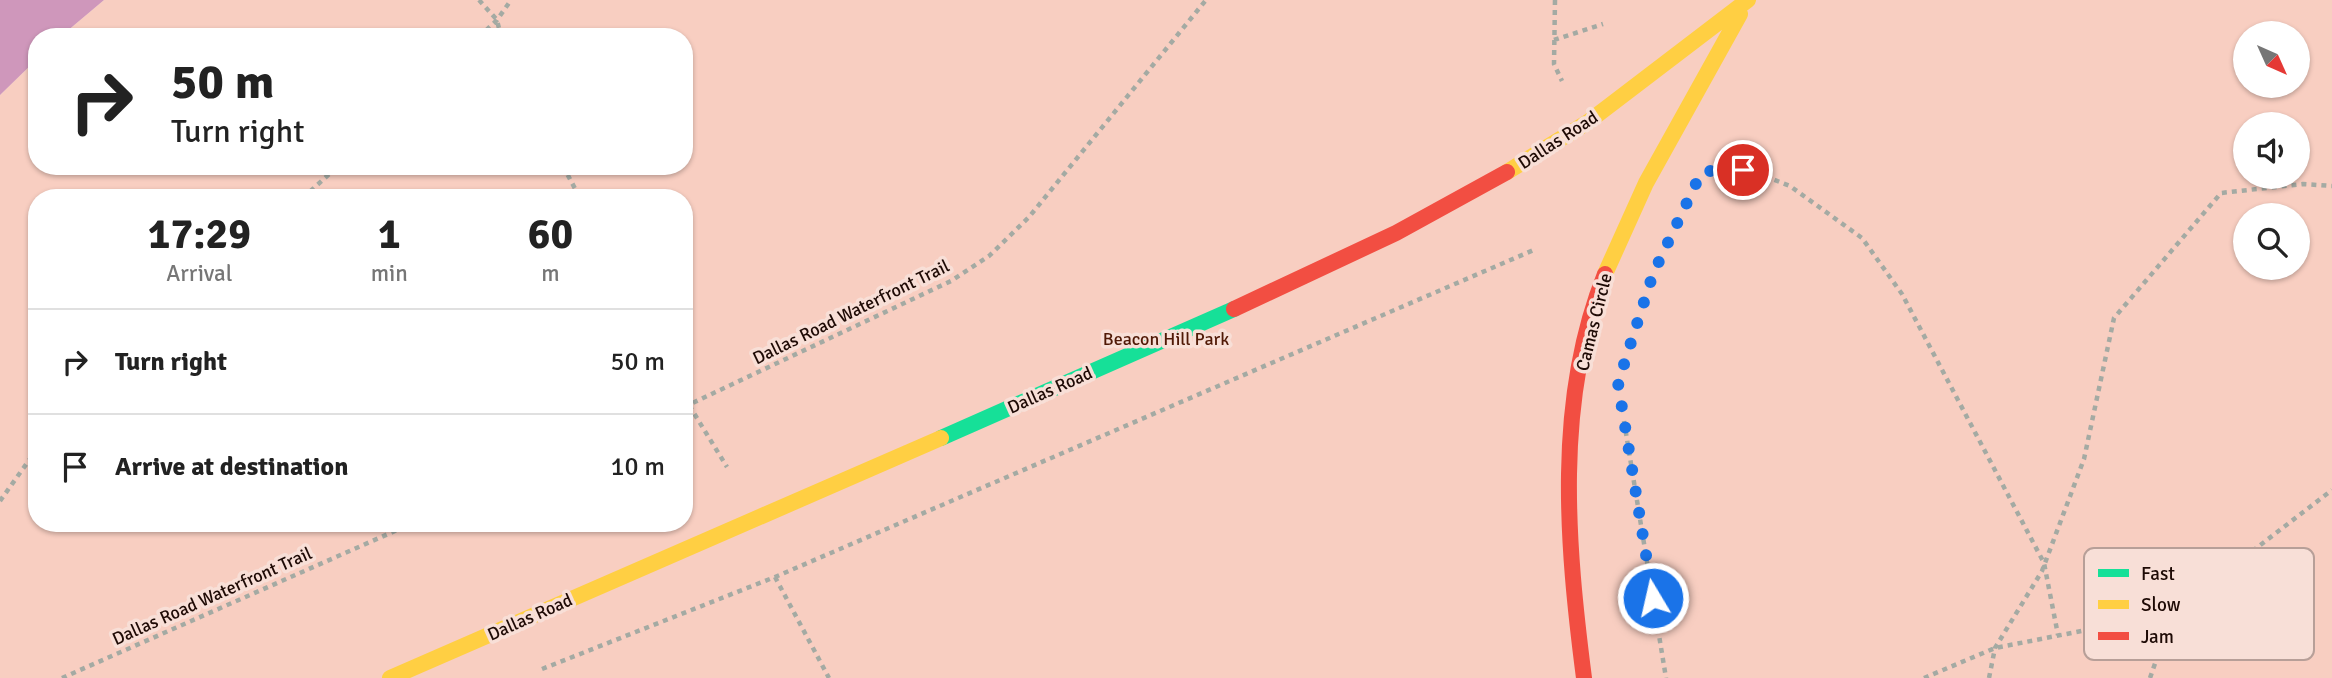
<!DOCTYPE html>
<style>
:root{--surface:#fff;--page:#f6f6f6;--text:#222;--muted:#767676;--line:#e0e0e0}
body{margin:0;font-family:Signika,sans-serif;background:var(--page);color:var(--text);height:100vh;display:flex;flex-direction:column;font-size:26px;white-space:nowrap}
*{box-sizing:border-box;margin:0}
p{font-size:23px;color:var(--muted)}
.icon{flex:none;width:38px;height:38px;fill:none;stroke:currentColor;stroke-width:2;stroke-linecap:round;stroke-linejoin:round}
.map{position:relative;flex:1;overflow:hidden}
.sheet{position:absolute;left:28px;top:189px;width:665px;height:343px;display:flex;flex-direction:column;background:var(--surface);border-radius:28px;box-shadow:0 2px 5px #0004}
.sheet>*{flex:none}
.hud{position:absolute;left:28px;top:28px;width:665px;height:147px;border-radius:28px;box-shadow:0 2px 5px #0004;background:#fff;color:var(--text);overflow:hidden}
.needle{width:46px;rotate:135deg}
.fabs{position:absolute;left:2233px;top:21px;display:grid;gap:14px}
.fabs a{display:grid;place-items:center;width:77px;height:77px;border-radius:50%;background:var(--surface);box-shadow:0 2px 5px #0004;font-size:35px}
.pin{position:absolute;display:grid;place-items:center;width:60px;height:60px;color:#fff;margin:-30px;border:4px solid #fff;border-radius:50%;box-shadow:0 2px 7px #0007}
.me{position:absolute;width:77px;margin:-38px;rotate:351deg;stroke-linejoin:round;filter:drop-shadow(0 0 5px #0008)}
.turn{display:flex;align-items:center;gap:24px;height:147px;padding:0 28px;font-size:32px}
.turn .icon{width:91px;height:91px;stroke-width:2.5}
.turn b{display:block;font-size:49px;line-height:60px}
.eta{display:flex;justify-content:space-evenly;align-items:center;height:119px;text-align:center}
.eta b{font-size:42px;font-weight:800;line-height:49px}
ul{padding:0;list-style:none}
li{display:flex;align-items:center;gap:21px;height:105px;padding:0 28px;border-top:2px solid var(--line)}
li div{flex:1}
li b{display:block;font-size:26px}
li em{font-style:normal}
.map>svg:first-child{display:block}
.green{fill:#f8cec1;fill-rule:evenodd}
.water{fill:#cf97bb}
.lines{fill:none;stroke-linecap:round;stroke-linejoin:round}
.path{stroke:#a4aaa3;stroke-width:4.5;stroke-dasharray:5 5;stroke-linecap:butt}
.fast{stroke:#16e098;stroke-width:16}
.slow{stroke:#ffcf43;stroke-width:16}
.jam{stroke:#f24e42;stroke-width:16}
.route{stroke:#1a73e8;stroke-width:12;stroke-dasharray:0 21.6}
.labels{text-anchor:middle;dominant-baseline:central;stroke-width:7;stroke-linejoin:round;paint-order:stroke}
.street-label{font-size:18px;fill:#1e0a05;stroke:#f8dfd7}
.park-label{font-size:18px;fill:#501906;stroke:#f8dfd7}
.key{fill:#f8dfd7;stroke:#b79f98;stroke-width:2}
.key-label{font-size:19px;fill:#1e0a05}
</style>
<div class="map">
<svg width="2332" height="678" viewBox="0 0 2332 678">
<rect width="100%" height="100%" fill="#f0e3df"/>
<!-- green -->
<path class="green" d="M 104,0 L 2332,0 L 2332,678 L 0,678 L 0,95 L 37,59 L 37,166 L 684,166 L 684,37 L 60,37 ZM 2245,33 L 2298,33 L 2298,86 L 2245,86 ZM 2245,124 L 2298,124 L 2298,177 L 2245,177 ZM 37,198 L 684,198 L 684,523 L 37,523 ZM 2245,215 L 2298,215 L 2298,268 L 2245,268 Z"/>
<!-- water -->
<path class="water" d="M 0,0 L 104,0 L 60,37 L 37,37 L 37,59 L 0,95 Z"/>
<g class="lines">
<!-- path -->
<path class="path" d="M 479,0 L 497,20 L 501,37
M 1555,0 L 1554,64 L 1562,81
M 479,37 L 497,20 L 511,0
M 1554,40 L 1603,24
M 563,166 L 580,198
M 1707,172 L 1729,167 L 1757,173 L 1790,186 L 1862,238 L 1902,294 L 2044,563 L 2058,635
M 303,198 L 338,166
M 684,397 L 727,467
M 684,407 L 951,281 L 989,256 L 1029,217 L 1206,0
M 1624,421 L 1666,678
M 0,501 L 37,449
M 775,577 L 829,678
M 542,669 L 775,577 L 1536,249
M 62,678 L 413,523
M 1924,678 L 1995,648 L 2173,613
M 1989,678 L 1995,648 L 2042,571 L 2084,459 L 2114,318 L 2221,193 L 2303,184 L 2332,186
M 2150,678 L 2173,612 L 2332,490"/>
<!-- fast -->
<path class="fast" d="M 941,438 L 1234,309"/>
<!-- slow -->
<path class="slow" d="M 1507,172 L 1588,122 L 1748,0
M 1605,274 L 1646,183 L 1740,14
M 390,678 L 941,438"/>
<!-- jam -->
<path class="jam" d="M 1234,309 L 1396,233 L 1507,172
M 1584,678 C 1567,546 1554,401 1605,274"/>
</g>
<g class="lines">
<!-- route -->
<path class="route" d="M 1653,598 L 1618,383 L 1653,274 L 1701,173 L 1729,167 L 1743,170"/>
</g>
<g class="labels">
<!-- street labels -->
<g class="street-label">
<text transform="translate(1558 140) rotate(-33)">Dallas Road</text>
<text transform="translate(851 312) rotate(-26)">Dallas Road Waterfront Trail</text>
<text transform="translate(1594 322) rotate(-76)">Camas Circle</text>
<text transform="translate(1050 390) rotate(-24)">Dallas Road</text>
<text transform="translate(212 596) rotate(-24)">Dallas Road Waterfront Trail</text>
<text transform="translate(530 617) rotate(-24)">Dallas Road</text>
</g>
<!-- park labels -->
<g class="park-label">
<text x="1166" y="339">Beacon Hill Park</text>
</g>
</g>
<!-- legend -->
<rect x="2084" y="548" width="230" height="112" rx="10" class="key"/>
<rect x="2098" y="569" width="31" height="8" fill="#16e098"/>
<rect x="2098" y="600" width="31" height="9" fill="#ffcf43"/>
<rect x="2098" y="632" width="31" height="8" fill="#f24e42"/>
<g class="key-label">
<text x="2141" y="580">Fast</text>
<text x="2141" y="611">Slow</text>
<text x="2141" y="643">Jam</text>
</g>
</svg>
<div class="fabs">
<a><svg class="needle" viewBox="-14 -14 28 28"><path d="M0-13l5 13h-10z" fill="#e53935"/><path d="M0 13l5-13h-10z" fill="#767676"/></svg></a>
<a><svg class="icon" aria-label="sound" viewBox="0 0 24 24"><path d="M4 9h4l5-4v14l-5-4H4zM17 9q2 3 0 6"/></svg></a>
<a><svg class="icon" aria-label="search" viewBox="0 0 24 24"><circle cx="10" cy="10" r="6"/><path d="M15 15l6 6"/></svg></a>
</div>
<div class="pin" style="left:1743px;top:170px;background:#d93025"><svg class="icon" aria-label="arrive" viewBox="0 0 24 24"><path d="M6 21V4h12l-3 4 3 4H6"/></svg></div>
<svg class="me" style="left:1653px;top:598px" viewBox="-20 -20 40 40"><circle r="17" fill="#1a73e8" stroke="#fff" stroke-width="3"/><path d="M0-11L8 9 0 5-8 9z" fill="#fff"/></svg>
<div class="hud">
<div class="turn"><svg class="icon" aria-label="right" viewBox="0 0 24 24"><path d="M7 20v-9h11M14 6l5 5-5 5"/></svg><div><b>50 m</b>Turn right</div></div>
</div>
<section class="sheet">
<div class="eta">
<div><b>17:29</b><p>Arrival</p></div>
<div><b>1</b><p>min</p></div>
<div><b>60</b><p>m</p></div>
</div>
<ul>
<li><svg class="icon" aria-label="right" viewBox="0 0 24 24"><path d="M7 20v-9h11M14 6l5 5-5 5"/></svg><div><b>Turn right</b></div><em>50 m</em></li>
<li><svg class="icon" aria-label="arrive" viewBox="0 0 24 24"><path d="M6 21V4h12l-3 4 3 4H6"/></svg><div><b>Arrive at destination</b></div><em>10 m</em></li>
</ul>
</section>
</div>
